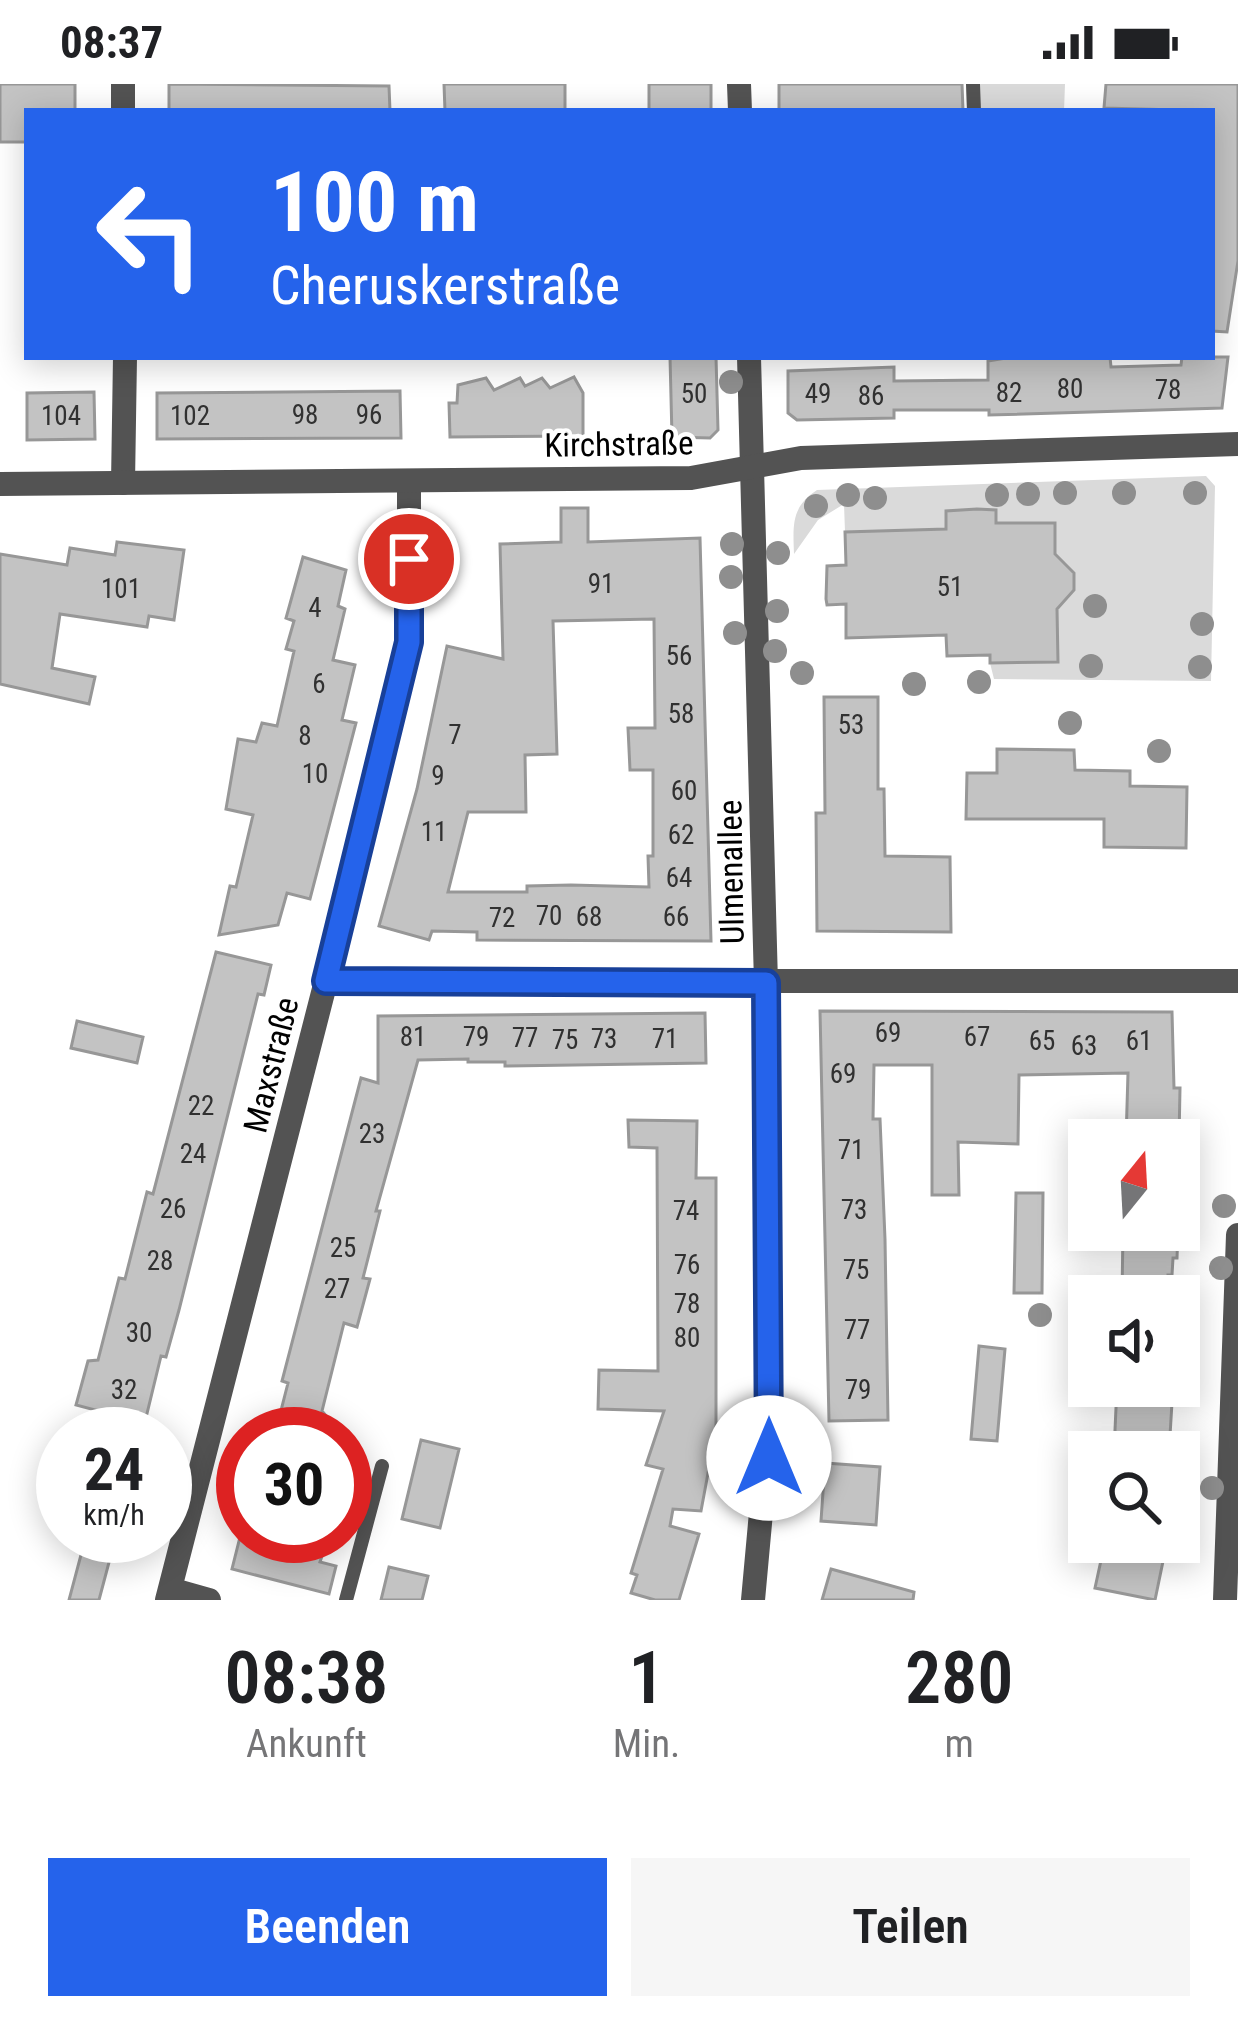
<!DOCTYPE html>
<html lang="de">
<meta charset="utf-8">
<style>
:root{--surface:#fff;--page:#f6f6f6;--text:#202124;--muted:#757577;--accent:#2563eb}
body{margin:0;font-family:"Roboto Condensed",sans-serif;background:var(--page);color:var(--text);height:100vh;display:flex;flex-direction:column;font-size:45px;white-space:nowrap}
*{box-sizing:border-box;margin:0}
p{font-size:39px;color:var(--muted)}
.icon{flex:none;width:66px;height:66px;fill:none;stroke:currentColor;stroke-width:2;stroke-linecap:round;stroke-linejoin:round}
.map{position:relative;height:1516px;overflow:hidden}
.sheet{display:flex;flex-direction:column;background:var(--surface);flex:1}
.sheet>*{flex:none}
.hud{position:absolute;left:24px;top:24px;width:1191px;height:252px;border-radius:0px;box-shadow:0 6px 30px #0003;background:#2563eb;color:#fff;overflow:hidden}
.needle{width:78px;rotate:18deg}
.tools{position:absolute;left:1068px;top:1035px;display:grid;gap:24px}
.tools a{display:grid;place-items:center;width:132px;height:132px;border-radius:0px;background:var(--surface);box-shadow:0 6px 30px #0003;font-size:60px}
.speed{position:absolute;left:36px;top:1323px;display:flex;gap:24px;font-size:60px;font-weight:700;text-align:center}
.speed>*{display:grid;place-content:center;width:156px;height:156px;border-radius:50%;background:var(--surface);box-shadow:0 6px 30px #0003;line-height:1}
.speed small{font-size:30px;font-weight:400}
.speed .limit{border:18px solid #d22;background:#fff;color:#111}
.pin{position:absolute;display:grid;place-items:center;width:102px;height:102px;color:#fff;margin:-51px;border:6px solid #fff;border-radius:50%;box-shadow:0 3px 12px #0007}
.me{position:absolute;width:132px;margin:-66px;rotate:0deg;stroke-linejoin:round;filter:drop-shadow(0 0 9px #0008)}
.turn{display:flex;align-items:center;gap:42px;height:252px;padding:0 48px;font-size:54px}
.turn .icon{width:156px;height:156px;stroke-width:2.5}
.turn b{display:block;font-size:84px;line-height:102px}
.eta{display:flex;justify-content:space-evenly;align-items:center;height:204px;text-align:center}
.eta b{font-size:72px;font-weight:600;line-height:84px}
.primary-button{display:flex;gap:24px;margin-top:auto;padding:24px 48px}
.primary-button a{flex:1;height:138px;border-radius:0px;background:var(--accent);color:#fff;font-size:48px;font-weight:600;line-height:138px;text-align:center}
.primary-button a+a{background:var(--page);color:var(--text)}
.status{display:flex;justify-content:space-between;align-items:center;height:84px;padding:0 60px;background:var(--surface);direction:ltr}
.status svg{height:33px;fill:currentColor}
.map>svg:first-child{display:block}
.green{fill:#dadada}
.building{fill:#c3c3c3;stroke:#979797;stroke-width:3;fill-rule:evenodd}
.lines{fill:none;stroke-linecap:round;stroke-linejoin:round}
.service{stroke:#535353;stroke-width:14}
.minor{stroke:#535353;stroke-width:24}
.tertiary{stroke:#535353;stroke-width:24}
.tree{fill:#8e8e8e}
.route-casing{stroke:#184099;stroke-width:30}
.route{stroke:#2563eb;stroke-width:21}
.labels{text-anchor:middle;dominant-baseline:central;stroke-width:9;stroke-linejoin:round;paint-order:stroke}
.number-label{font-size:27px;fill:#313131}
.street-label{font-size:33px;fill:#000;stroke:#fff}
</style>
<div class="status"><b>08:37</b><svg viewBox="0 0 49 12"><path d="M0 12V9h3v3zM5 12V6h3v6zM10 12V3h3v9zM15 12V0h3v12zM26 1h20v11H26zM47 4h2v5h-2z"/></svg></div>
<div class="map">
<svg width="1238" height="1516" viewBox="0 0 1238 1516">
<rect width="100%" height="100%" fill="#fff"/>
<!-- green -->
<path class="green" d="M 966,0 L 1065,0 L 1064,27 L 967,27 Z
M 1206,392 L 1215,402 L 1211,597 L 994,595 L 990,579 L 1058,578 L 1056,519 L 1062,520 L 1074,506 L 1074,488 L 1056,475 L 1056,465 L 995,442 L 996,426 L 946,443 L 944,449 L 845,448 L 844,420 L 818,436 L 794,470 C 793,441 791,423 817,406 Z"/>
<!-- building -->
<path class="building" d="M 0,0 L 75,0 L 75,27 L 27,27 L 27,58 L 0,58 Z
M 169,0 L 389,2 L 390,27 L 169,27 Z
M 444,0 L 565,0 L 565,26 L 445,27 Z
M 649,0 L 711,0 L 711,27 L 649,27 Z
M 779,0 L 962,0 L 963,27 L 779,27 Z
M 1106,0 L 1238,0 L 1238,177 L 1227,248 L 1212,247 L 1212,27 L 1104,24 Z
M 670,273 L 716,273 L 718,346 L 710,354 L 672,353 Z
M 1012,273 L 1110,273 L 1111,283 L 1181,281 L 1182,273 L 1228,273 L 1222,324 L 989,331 L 989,326 L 894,326 L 894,334 L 797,336 L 788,329 L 788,287 L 894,283 L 894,297 L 988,296 L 988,277 Z
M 574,293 L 583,309 L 583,352 L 450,353 L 449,319 L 457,319 L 458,301 L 486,294 L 494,306 L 520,294 L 525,302 L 542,294 L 550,304 Z
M 400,307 L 401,354 L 157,355 L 157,309 Z
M 94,308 L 95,355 L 27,356 L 27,309 Z
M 561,424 L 588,424 L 588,458 L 700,454 L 711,857 L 477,856 L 477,848 L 432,847 L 429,856 L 379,842 L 417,705 L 447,562 L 503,575 L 500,460 L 561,458 ZM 654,535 L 655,644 L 628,644 L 630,686 L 653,686 L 653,772 L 648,772 L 649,803 L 571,801 L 527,802 L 527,808 L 448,808 L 468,728 L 526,728 L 525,671 L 557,670 L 553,537 Z
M 977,425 L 996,426 L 996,439 L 1055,439 L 1055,470 L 1074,489 L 1074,506 L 1057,525 L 1058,578 L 990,579 L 990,571 L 947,572 L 946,551 L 846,554 L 846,520 L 827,521 L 826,515 L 827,482 L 846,481 L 845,448 L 946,445 L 946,427 Z
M 117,458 L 184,466 L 174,536 L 149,532 L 147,543 L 60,530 L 52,584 L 95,593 L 89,620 L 0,600 L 0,470 L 67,481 L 70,464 L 115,471 Z
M 303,473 L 346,486 L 338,522 L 345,525 L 333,576 L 355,581 L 342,636 L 356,639 L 310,815 L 287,809 L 278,841 L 219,851 L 230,802 L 236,803 L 253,731 L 226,725 L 238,655 L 256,658 L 262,639 L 277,642 L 294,567 L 286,565 L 294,537 L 286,534 Z
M 824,613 L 878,613 L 878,705 L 884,705 L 885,772 L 950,773 L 951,848 L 817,847 L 816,729 L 825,729 Z
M 997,665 L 1074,666 L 1075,686 L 1130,687 L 1130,702 L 1187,703 L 1186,764 L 1104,763 L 1104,735 L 966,735 L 967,689 L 997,689 Z
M 216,868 L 271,881 L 264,911 L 258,910 L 179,1226 L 166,1273 L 161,1272 L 142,1350 L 113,1350 L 118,1332 L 76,1321 L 88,1277 L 98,1276 L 119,1194 L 125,1195 L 147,1108 L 153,1110 Z
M 820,927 L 1172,928 L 1174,1004 L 1180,1004 L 1179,1056 L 1126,1056 L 1128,989 L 1019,991 L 1018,1060 L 958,1058 L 959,1111 L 932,1111 L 932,981 L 874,981 L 873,1035 L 880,1035 L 885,1155 L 888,1336 L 829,1337 Z
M 705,929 L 706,979 L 505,982 L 505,978 L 468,978 L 468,975 L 418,976 L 376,1127 L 380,1127 L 363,1194 L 370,1195 L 357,1243 L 344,1239 L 322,1327 L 328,1334 L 323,1350 L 275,1350 L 288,1299 L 282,1297 L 361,994 L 378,999 L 378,932 Z
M 77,937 L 143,953 L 137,979 L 71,964 Z
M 628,1036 L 697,1037 L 696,1094 L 716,1094 L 716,1346 L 701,1427 L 673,1425 L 670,1442 L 699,1450 L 679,1516 L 655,1516 L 631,1509 L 637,1491 L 631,1489 L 663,1385 L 646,1381 L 664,1327 L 598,1325 L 599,1286 L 658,1287 L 657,1064 L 629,1063 Z
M 1016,1109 L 1043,1109 L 1042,1209 L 1014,1209 Z
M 1123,1146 L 1178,1146 L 1177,1174 L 1173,1174 L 1172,1191 L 1168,1191 L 1167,1212 L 1122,1212 Z
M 979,1262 L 1005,1265 L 997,1357 L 971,1355 Z
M 1117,1302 L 1173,1302 L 1169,1368 L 1114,1368 Z
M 421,1356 L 459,1365 L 440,1444 L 402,1435 Z
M 825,1379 L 880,1383 L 876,1441 L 821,1437 Z
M 242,1445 L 243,1452 L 272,1452 L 324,1466 L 320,1478 L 336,1482 L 329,1510 L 232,1485 Z
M 86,1452 L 116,1452 L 99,1516 L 69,1516 Z
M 1105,1458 L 1167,1458 L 1155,1516 L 1095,1504 Z
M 389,1483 L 428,1492 L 422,1516 L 381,1516 Z
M 831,1485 L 914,1508 L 913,1516 L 822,1516 Z"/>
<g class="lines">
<!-- service -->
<path class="service" d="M 973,0 L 974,27
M 346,1516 L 382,1382"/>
<!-- minor -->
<path class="minor" d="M 123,0 L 123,27
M 739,0 L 740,27
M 749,273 L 766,899 L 769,1341 L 753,1516
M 123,399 L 125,273
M 326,897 L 1238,897
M 170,1505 L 209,1516
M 167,1516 L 326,897 L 409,558 L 409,397
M 1225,1516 L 1238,1151"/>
<!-- tertiary -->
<path class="tertiary" d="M 0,400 L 691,394 L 801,374 L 1238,360"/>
</g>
<!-- trees -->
<g class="tree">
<circle cx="731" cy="298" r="12"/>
<circle cx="1065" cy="409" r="12"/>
<circle cx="1124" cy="409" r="12"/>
<circle cx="1195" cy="409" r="12"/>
<circle cx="1028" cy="410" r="12"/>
<circle cx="848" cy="411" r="12"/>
<circle cx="997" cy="411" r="12"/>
<circle cx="875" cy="414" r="12"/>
<circle cx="816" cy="422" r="12"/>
<circle cx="732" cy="460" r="12"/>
<circle cx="778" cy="469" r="12"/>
<circle cx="731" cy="493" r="12"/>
<circle cx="1095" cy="522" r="12"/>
<circle cx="777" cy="527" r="12"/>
<circle cx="1202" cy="540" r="12"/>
<circle cx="735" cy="549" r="12"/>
<circle cx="775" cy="567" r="12"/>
<circle cx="1091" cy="582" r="12"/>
<circle cx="1200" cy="583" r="12"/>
<circle cx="802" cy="589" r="12"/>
<circle cx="979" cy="598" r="12"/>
<circle cx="914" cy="600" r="12"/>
<circle cx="1070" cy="639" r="12"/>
<circle cx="1159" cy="667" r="12"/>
<circle cx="1224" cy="1122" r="12"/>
<circle cx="1221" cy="1184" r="12"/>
<circle cx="1040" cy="1231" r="12"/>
<circle cx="1212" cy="1404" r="12"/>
</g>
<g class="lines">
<!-- route casing -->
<g class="route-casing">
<path id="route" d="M 409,475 L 409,558 L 326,897 L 766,899 L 769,1374"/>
</g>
<!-- route -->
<use href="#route" class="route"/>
</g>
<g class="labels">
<!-- number labels -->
<g class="number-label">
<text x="1070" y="305">80</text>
<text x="1168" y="306">78</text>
<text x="1009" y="309">82</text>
<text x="694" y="310">50</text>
<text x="818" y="310">49</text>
<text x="871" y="312">86</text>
<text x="305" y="331">98</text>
<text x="369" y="331">96</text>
<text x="61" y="332">104</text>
<text x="190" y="332">102</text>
<text x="601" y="500">91</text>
<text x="950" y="503">51</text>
<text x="121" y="505">101</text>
<text x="315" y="524">4</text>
<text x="679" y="572">56</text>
<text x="319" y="600">6</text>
<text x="681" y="630">58</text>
<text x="851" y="641">53</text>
<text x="455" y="651">7</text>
<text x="305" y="652">8</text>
<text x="315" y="690">10</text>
<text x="438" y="692">9</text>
<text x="684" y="707">60</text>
<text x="434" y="748">11</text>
<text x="681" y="751">62</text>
<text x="679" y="794">64</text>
<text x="549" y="832">70</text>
<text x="589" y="833">68</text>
<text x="676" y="833">66</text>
<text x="502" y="834">72</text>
<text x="888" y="949">69</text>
<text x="413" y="953">81</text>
<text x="476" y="953">79</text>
<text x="977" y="953">67</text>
<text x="525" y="954">77</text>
<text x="604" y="955">73</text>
<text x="665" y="955">71</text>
<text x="565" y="956">75</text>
<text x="1042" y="957">65</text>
<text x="1139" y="957">61</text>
<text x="1084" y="962">63</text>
<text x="843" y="990">69</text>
<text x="201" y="1022">22</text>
<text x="372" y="1050">23</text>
<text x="851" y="1066">71</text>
<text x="193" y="1070">24</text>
<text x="173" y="1125">26</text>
<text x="854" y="1126">73</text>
<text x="686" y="1127">74</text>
<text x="343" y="1164">25</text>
<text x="160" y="1177">28</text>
<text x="687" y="1181">76</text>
<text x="856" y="1186">75</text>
<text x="337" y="1205">27</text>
<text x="687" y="1220">78</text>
<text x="857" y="1246">77</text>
<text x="139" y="1249">30</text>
<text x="687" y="1254">80</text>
<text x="124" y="1306">32</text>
<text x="858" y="1306">79</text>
</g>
<!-- street labels -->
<g class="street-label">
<text transform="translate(619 360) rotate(-1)">Kirchstraße</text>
<text transform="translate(731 788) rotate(-91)">Ulmenallee</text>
<text transform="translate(271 981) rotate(-76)">Maxstraße</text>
</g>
</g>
</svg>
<div class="tools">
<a><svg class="needle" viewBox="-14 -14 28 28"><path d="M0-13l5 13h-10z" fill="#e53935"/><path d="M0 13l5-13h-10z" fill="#757577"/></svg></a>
<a><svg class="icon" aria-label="sound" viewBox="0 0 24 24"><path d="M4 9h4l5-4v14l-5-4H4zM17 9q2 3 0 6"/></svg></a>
<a><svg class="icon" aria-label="search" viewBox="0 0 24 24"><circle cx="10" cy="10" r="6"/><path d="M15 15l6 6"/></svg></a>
</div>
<div class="speed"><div>24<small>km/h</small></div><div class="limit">30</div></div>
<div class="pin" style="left:409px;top:475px;background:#d93025"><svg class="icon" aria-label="arrive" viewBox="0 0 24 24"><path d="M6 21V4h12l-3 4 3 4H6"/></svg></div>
<svg class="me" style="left:769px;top:1374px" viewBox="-20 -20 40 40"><circle r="19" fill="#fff"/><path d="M0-13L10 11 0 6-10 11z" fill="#2563eb"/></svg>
<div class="hud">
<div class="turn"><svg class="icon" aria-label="left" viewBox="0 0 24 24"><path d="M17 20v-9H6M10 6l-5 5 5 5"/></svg><div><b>100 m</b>Cheruskerstraße</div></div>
</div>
</div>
<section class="sheet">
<div class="eta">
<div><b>08:38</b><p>Ankunft</p></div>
<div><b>1</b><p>Min.</p></div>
<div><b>280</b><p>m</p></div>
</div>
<div class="primary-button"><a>Beenden</a><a>Teilen</a></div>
</section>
